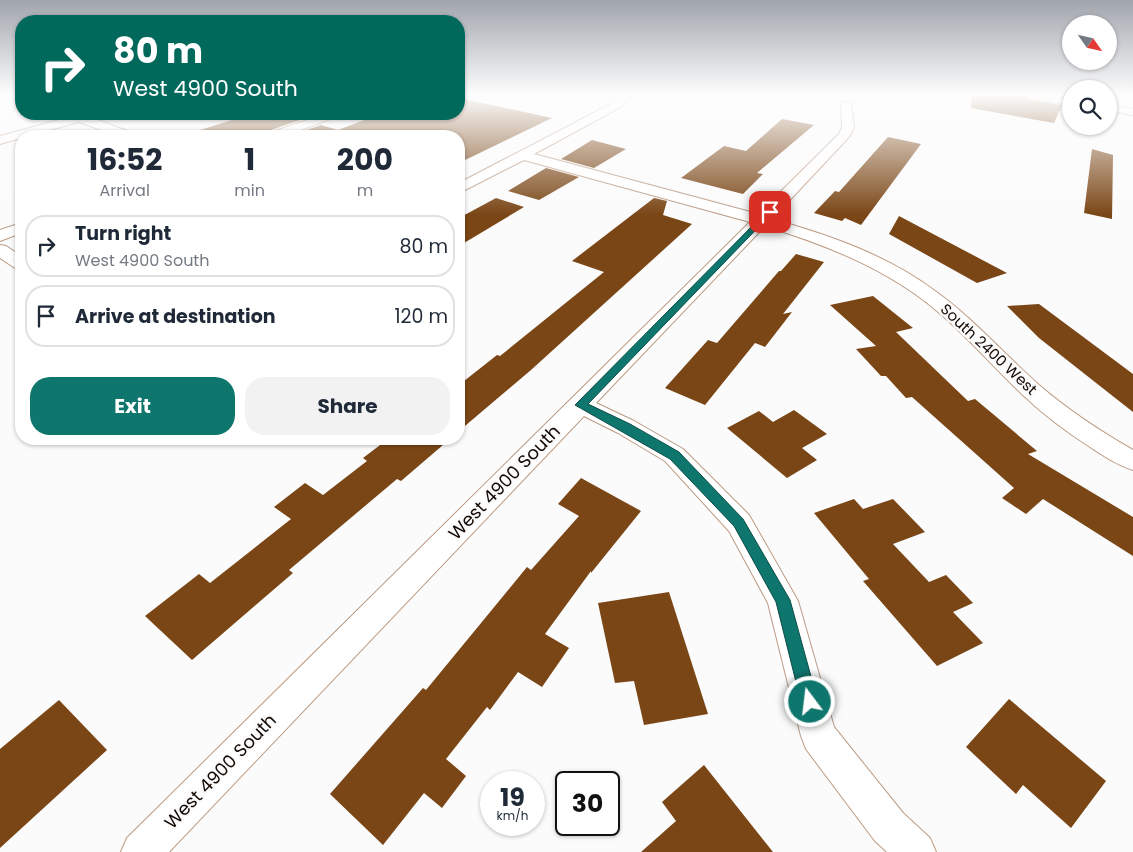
<!DOCTYPE html>
<style>
:root{--surface:#fff;--page:#f2f2f3;--text:#1f2937;--muted:#747a83;--line:#e0e1e3;--accent:#0f766e}
body{margin:0;font-family:Poppins,sans-serif;background:var(--page);color:var(--text);height:100vh;display:flex;flex-direction:column;font-size:19px;white-space:nowrap}
*{box-sizing:border-box;margin:0}
p{font-size:16px;color:var(--muted)}
.icon{flex:none;width:28px;height:28px;fill:none;stroke:currentColor;stroke-width:2;stroke-linecap:round;stroke-linejoin:round}
.map{position:relative;flex:1;overflow:hidden}
.side{position:absolute;left:15px;top:130px;width:450px;height:315px;display:flex;flex-direction:column;background:var(--surface);border-radius:20px;box-shadow:0 1px 4px #0004}
.side>*{flex:none}
.guide{position:absolute;left:15px;top:15px;width:450px;height:105px;border-radius:20px;box-shadow:0 1px 4px #0004;background:#00695c;color:#fff;overflow:hidden}
.needle{width:32px;rotate:124deg}
.controls{position:absolute;left:1062px;top:15px;display:grid;gap:10px}
.controls a{display:grid;place-items:center;width:55px;height:55px;border-radius:50%;background:var(--surface);box-shadow:0 1px 4px #0004;font-size:25px}
.speed{position:absolute;left:480px;top:771px;display:flex;gap:10px;font-size:25px;font-weight:700;text-align:center}
.speed>*{display:grid;place-content:center;width:65px;height:65px;border-radius:50%;background:var(--surface);box-shadow:0 1px 4px #0004;line-height:1}
.speed small{font-size:12px;font-weight:400}
.speed .limit{border:2px solid #111;border-radius:8px;background:#fff;color:#111}
.pin{position:absolute;display:grid;place-items:center;width:42px;height:42px;color:#fff;margin:-21px;border-radius:10px;box-shadow:0 2px 8px #0006}
.me{position:absolute;width:55px;margin:-28px;rotate:345deg;stroke-linejoin:round;filter:drop-shadow(0 0 4px #0008)}
.turn{display:flex;align-items:center;gap:18px;height:105px;padding:0 15px;font-size:22px}
.turn .icon{width:65px;height:65px;stroke-width:2.5}
.turn b{display:block;font-size:35px;line-height:42px}
.eta{display:flex;justify-content:space-evenly;align-items:center;height:85px;text-align:center}
.eta b{font-size:30px;font-weight:700;line-height:35px}
.cta{display:flex;gap:10px;margin-top:auto;padding:10px 15px}
.cta a{flex:1;height:58px;border-radius:20px;background:var(--accent);color:#fff;font-size:20px;font-weight:700;line-height:58px;text-align:center}
.cta a+a{background:var(--page);color:var(--text)}
ul{padding:0;list-style:none}
li{display:flex;align-items:center;gap:15px;height:62px;margin:0 10px 8px;padding:0 5px;border:2px solid var(--line);border-radius:20px}
li div{flex:1}
li b{display:block;font-size:19px}
li em{font-style:normal}
.map>svg:first-child{display:block}
.building{fill:#7a4616}
.lines{fill:none;stroke-linecap:round;stroke-linejoin:round}
.street-casing{stroke:#bb9b84;stroke-width:2}
.street{fill:#fff;fill-rule:evenodd}
.route{fill:#0f766e;stroke:#0a4d48}
.labels{text-anchor:middle;dominant-baseline:central;stroke-width:5;stroke-linejoin:round;paint-order:stroke}
.far-street-label{font-size:15px;fill:#140903;stroke:#fbfbfb}
.street-label{font-size:18px;fill:#140903;stroke:#fbfbfb}
</style>
<div class="map">
<svg width="1133" height="852" viewBox="0 0 1133 852">
<rect width="100%" height="100%" fill="#fbfbfb"/>
<!-- building -->
<path class="building" d="M 972,95 L 1025,95 L 1032,100 L 1062,105 L 1054,123 L 971,108 Z
M 459,98 L 552,118 L 459,163 L 459,136 L 289,136 L 321,125 L 338,130 L 380,114 L 459,114 Z
M 251,114 L 285,114 L 303,119 L 268,131 L 265,136 L 198,136 L 197,131 Z
M 782,119 L 814,125 L 757,173 L 763,174 L 743,194 L 681,178 L 724,146 L 746,151 Z
M 888,137 L 921,144 L 861,225 L 845,218 L 842,221 L 814,213 L 835,191 L 839,192 Z
M 592,140 L 626,149 L 594,168 L 561,159 Z
M 1092,149 L 1113,155 L 1112,219 L 1084,213 Z
M 546,168 L 579,177 L 539,200 L 508,191 Z
M 496,198 L 524,207 L 459,246 L 459,218 Z
M 654,198 L 667,201 L 663,215 L 692,224 L 531,370 L 459,431 L 459,385 L 497,355 L 500,356 L 604,272 L 572,261 Z
M 899,216 L 1007,273 L 977,283 L 889,234 Z
M 796,254 L 824,262 L 783,314 L 792,312 L 765,347 L 755,343 L 705,405 L 665,388 L 708,340 L 717,343 L 779,271 L 781,271 Z
M 873,296 L 913,328 L 896,332 L 968,401 L 975,399 L 1037,451 L 1028,454 L 1133,517 L 1133,556 L 1043,499 L 1026,514 L 1002,498 L 1014,488 L 912,397 L 906,398 L 886,376 L 881,376 L 856,349 L 876,346 L 830,305 Z
M 1039,304 L 1133,374 L 1133,412 L 1039,338 L 1007,306 Z
M 794,410 L 827,434 L 802,448 L 817,460 L 787,478 L 727,428 L 759,411 L 773,422 Z
M 388,439 L 450,439 L 401,481 L 397,479 L 289,570 L 293,573 L 192,660 L 145,616 L 199,574 L 210,583 L 291,519 L 274,507 L 305,483 L 323,495 L 367,461 L 363,458 Z
M 581,478 L 641,511 L 591,573 L 591,571 L 545,634 L 569,648 L 542,687 L 518,672 L 490,710 L 487,707 L 446,759 L 466,776 L 442,808 L 424,793 L 383,845 L 330,794 L 423,688 L 426,690 L 527,567 L 531,570 L 579,516 L 558,504 Z
M 854,499 L 863,509 L 893,499 L 925,532 L 893,544 L 929,582 L 946,575 L 973,603 L 953,612 L 983,643 L 937,666 L 863,581 L 869,579 L 814,513 Z
M 669,592 L 708,714 L 644,725 L 634,681 L 615,683 L 598,603 Z
M 1009,699 L 1106,781 L 1071,828 L 1023,785 L 1016,794 L 966,747 Z
M 59,700 L 107,750 L 0,848 L 0,749 Z
M 704,765 L 773,852 L 641,852 L 676,821 L 662,802 Z"/>
<g class="lines">
<!-- street casing -->
<g class="street-casing">
<path id="street" d="M 619,95 L 631,95 L 619,108 L 534,154 L 758,214 L 838,135 L 842,128 L 841,104 L 843,102 L 851,102 L 854,128 L 849,137 L 772,219 C 829,235 887,255 935,291 C 973,318 1004,354 1039,385 C 1068,410 1100,431 1133,450 L 1133,470 C 1117,465 1104,456 1090,447 C 1067,432 1044,415 1024,396 C 994,368 968,337 937,311 C 888,269 826,245 765,226 L 596,403 L 634,421 L 683,449 L 749,515 L 798,601 L 834,727 L 903,813 L 930,838 L 936,852 L 887,852 L 875,841 L 806,749 L 801,736 L 768,603 L 729,531 L 665,461 L 618,433 L 584,416 L 169,852 L 121,852 L 127,838 L 750,222 L 524,160 L 459,193 L 459,183 L 611,104 Z
M 1027,95 L 1053,95 L 1071,99 L 1071,105 L 1032,98 Z
M 1109,105 L 1133,109 L 1133,115 L 1109,111 Z
M 71,114 L 100,114 L 98,116 L 92,118 L 133,133 L 135,136 L 118,136 L 79,122 L 27,136 L 21,136 L 21,138 L 0,144 L 0,136 L 70,117 Z
M 325,114 L 341,114 L 339,116 L 284,136 L 267,136 L 269,133 Z
M 21,223 L 21,233 L 0,241 L 0,230 Z
M 0,245 L 6,246 L 21,256 L 21,269 L 15,268 L 0,258 Z"/>
</g>
<!-- street -->
<use href="#street" class="street"/>
</g>
<!-- sky -->
<linearGradient id="sky" x2="0" y2="1"><stop stop-color="#a0a4ac"/><stop offset="0.44" stop-color="#fdfdfd"/><stop offset="1" stop-color="#fdfdfd" stop-opacity="0"/></linearGradient>
<rect width="1133" height="215" fill="url(#sky)"/>
<!-- route -->
<path class="route" d="M 767,211 L 773,212 L 588,404 L 630,424 L 679,452 L 743,519 L 790,600 L 818,702 L 816,708 L 810,710 L 804,708 L 801,702 L 776,602 L 734,526 L 670,459 L 575,405 Z"/>
<g class="labels">
<!-- far-street labels -->
<g class="far-street-label">
<text transform="translate(989 349) rotate(43)">South 2400 West</text>
</g>
<!-- street labels -->
<g class="street-label">
<text transform="translate(504 482) rotate(-46)">West 4900 South</text>
<text transform="translate(220 771) rotate(-46)">West 4900 South</text>
</g>
</g>
</svg>
<div class="controls">
<a><svg class="needle" viewBox="-14 -14 28 28"><path d="M0-13l5 13h-10z" fill="#e53935"/><path d="M0 13l5-13h-10z" fill="#747a83"/></svg></a>
<a><svg class="icon" aria-label="search" viewBox="0 0 24 24"><circle cx="10" cy="10" r="6"/><path d="M15 15l6 6"/></svg></a>
</div>
<div class="speed"><div>19<small>km/h</small></div><div class="limit">30</div></div>
<div class="pin" style="left:770px;top:212px;background:#d93025"><svg class="icon" aria-label="arrive" viewBox="0 0 24 24"><path d="M6 21V4h12l-3 4 3 4H6"/></svg></div>
<svg class="me" style="left:810px;top:702px" viewBox="-20 -20 40 40"><circle r="17" fill="#0f766e" stroke="#fff" stroke-width="3"/><path d="M0-11L8 9 0 5-8 9z" fill="#fff"/></svg>
<div class="guide">
<div class="turn"><svg class="icon" aria-label="right" viewBox="0 0 24 24"><path d="M7 20v-9h11M14 6l5 5-5 5"/></svg><div><b>80 m</b>West 4900 South</div></div>
</div>
<section class="side">
<div class="eta">
<div><b>16:52</b><p>Arrival</p></div>
<div><b>1</b><p>min</p></div>
<div><b>200</b><p>m</p></div>
</div>
<ul>
<li><svg class="icon" aria-label="right" viewBox="0 0 24 24"><path d="M7 20v-9h11M14 6l5 5-5 5"/></svg><div><b>Turn right</b><p>West 4900 South</p></div><em>80 m</em></li>
<li><svg class="icon" aria-label="arrive" viewBox="0 0 24 24"><path d="M6 21V4h12l-3 4 3 4H6"/></svg><div><b>Arrive at destination</b></div><em>120 m</em></li>
</ul>
<div class="cta"><a>Exit</a><a>Share</a></div>
</section>
</div>
